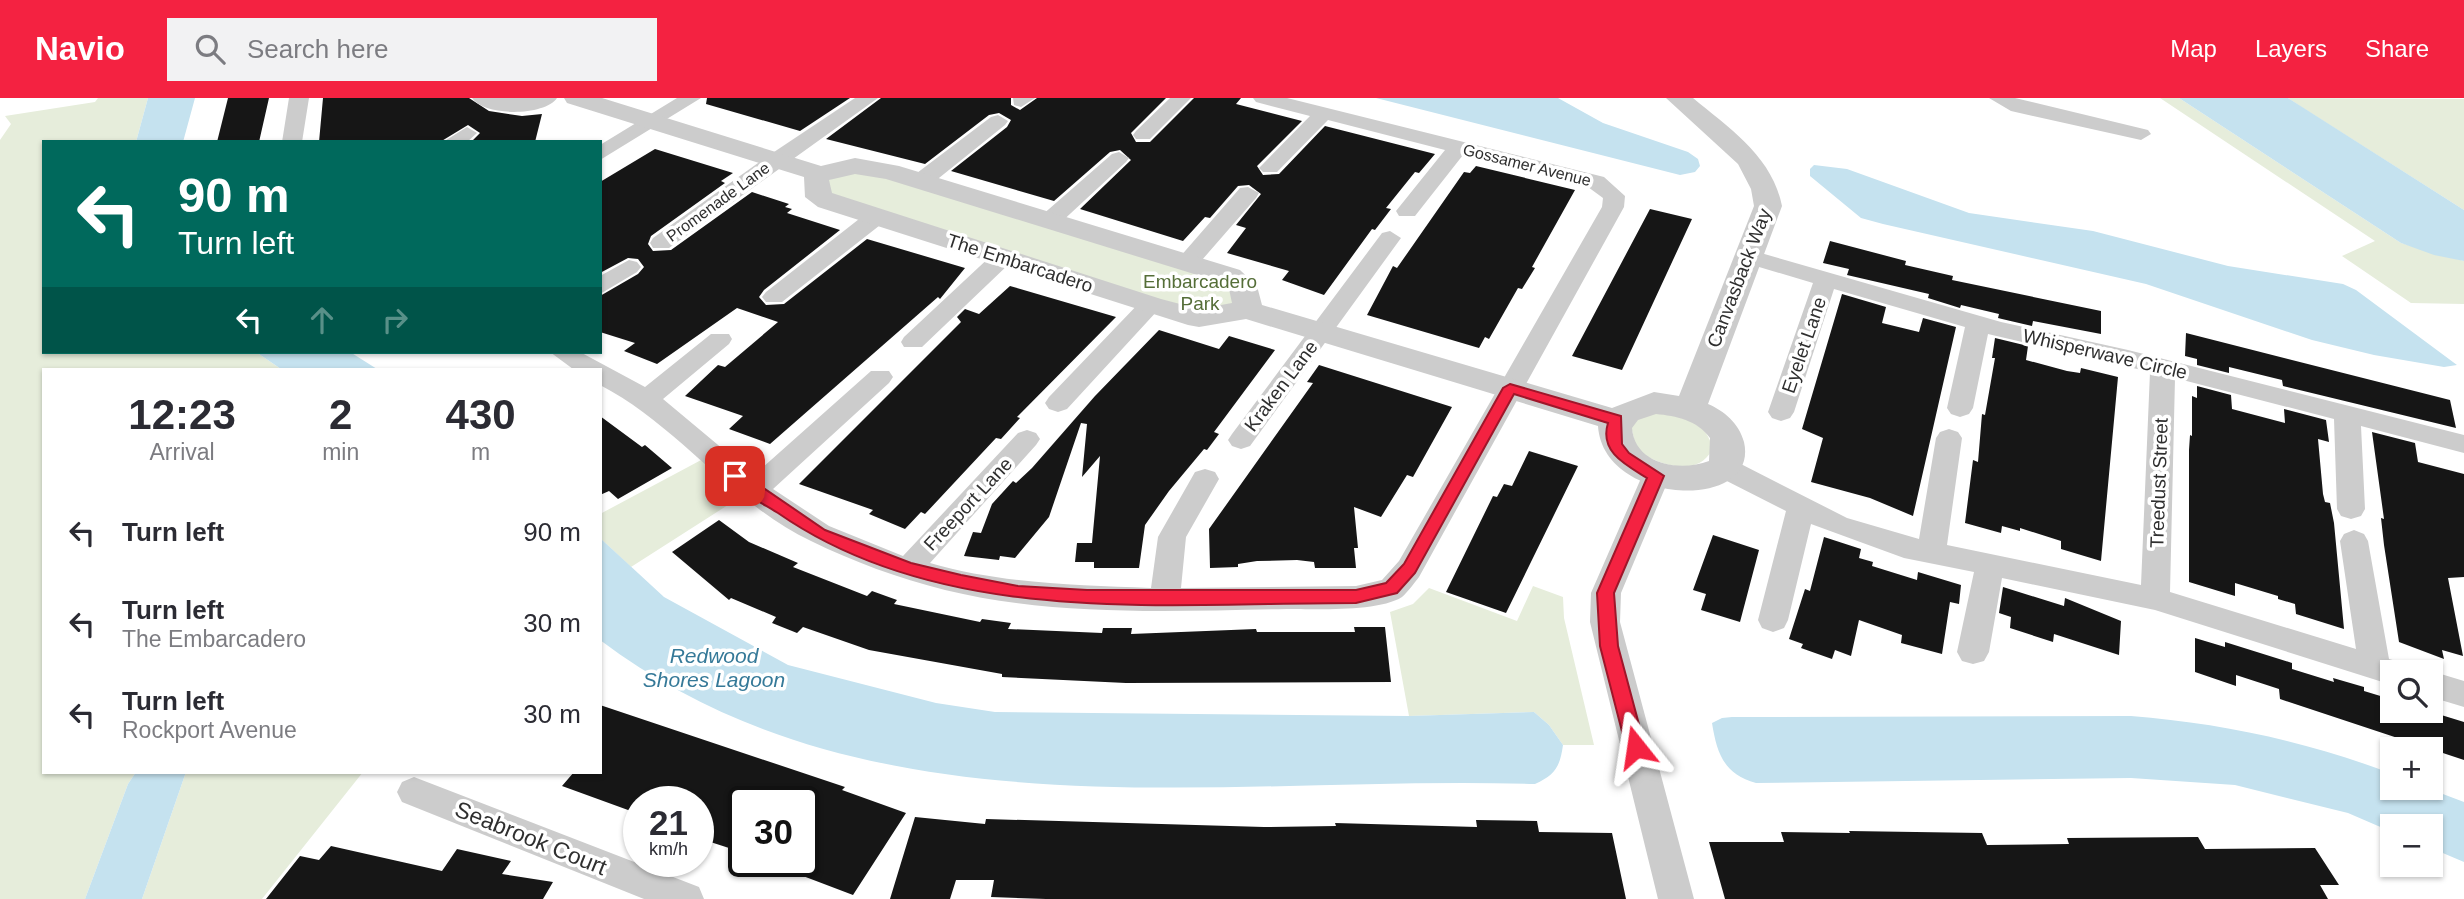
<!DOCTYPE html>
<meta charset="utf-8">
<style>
:root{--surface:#fff;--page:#f2f2f3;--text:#2b2b33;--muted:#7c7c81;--accent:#f42241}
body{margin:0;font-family:Helvetica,sans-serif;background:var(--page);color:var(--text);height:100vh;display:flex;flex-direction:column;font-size:26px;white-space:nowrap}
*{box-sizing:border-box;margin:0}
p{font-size:23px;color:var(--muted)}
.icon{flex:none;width:38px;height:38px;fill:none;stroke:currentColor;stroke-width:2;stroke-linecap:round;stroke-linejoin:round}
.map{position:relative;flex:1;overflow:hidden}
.drawer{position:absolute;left:42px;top:270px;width:560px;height:406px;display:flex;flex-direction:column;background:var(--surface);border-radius:0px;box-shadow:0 2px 5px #0004}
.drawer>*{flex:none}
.guide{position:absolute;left:42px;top:42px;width:560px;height:214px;border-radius:0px;box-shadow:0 2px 5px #0004;background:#00695c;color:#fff;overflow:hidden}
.fabs{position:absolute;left:2380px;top:562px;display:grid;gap:14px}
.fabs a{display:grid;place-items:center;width:63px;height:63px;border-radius:0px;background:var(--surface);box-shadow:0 2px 5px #0004;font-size:35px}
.speed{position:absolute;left:623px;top:688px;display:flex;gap:14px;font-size:35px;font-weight:700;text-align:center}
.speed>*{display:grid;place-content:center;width:91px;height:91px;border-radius:50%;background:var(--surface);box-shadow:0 2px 5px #0004;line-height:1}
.speed small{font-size:18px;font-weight:400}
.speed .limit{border:4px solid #111;border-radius:10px;background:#fff;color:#111}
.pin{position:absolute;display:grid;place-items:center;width:60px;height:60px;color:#fff;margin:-30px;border-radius:14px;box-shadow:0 4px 10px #0006}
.me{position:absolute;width:77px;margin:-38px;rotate:345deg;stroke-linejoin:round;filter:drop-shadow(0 0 5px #0008)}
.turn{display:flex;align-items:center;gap:24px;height:147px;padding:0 21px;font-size:32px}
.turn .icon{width:91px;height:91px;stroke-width:2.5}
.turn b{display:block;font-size:49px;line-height:60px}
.lanes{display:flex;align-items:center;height:66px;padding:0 21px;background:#0003;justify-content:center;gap:35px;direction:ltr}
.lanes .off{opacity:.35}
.eta{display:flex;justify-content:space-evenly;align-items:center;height:119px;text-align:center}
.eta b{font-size:42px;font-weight:800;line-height:49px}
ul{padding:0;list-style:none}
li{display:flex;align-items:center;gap:21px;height:91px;padding:0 21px}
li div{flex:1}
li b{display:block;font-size:26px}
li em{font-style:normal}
header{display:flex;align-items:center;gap:42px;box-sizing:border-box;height:98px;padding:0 35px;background:var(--accent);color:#fff}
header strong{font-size:33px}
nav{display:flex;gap:38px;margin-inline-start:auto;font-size:24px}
.search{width:490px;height:63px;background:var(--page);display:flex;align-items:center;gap:18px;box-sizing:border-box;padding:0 24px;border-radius:0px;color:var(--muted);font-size:26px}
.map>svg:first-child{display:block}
.green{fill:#e6eddb}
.water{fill:#c5e2ef}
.building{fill:#161616}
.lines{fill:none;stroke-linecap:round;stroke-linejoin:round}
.minor{fill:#ccc;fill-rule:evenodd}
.tertiary{fill:#ccc;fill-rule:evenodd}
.route{fill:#f42241;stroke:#9f162a;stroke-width:2}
.labels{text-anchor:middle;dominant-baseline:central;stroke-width:7;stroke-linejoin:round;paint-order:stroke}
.far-street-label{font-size:16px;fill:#2f2f2f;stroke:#fff}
.street-label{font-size:19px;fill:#2f2f2f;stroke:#fff}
.park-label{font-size:19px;fill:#556e38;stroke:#fff}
.water-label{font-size:21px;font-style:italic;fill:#357998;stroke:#fff}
.near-street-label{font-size:23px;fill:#2f2f2f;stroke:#fff}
</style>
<header>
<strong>Navio</strong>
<div class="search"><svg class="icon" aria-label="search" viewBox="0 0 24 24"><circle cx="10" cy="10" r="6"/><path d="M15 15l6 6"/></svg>Search here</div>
<nav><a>Map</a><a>Layers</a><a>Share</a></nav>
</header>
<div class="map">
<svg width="2464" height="801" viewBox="0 0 2464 801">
<rect width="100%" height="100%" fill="#fff"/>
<!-- green -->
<path class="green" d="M 98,0 L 148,0 L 136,44 L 44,44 L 44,254 L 256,254 L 281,271 L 44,271 L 44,674 L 136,674 L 128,686 L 85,801 L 0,801 L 0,42 L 11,26 L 5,18 L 95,4 Z
M 2160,0 L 2179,0 L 2401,145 L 2464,163 L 2464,206 L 2411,205 L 2342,158 L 2375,143 Z
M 2288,0 L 2464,1 L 2464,112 L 2303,10 Z
M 858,72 L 1225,180 L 1237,206 L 1204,216 L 834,101 L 825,89 L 828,82 Z
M 1657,315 C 1680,318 1710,324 1712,352 C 1696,381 1659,366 1637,353 L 1631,328 L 1637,321 Z
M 703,361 L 742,398 L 631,469 L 600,440 L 600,416 Z
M 1533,488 L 1563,499 L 1564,520 L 1594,647 L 1563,647 L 1549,627 L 1534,614 L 1409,618 L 1390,514 L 1413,506 L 1429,490 L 1517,523 Z
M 186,674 L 363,674 L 262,801 L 142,801 Z"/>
<!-- water -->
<path class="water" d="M 148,0 L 195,0 L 183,44 L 136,44 Z
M 1376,0 L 1558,0 L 1603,25 L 1688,54 L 1698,61 L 1700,68 L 1695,74 L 1680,77 Z
M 2179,0 L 2288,0 L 2464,112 L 2464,163 L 2434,157 L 2401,145 Z
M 1814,67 L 1847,71 L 1969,115 L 2093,133 L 2228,168 L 2343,186 L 2356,192 L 2457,267 L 2444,269 L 2374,257 L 2312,242 L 2146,186 L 1883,126 L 1861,120 L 1810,78 L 1810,71 Z
M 256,254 L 350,254 L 377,271 L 281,271 Z
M 600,440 L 664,499 L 788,567 L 936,605 L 995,614 L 1409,618 L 1534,614 L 1549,627 L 1563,647 C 1560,669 1555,677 1535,686 C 1222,676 870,745 600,542 Z
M 2131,618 C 2220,625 2310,644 2392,676 L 2392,690 L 2427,690 L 2464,704 L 2464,764 L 2431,750 L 2431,728 L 2392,728 L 2392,734 L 2348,715 L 2235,687 L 2131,680 L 1756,685 C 1724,676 1717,656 1712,625 L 1722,620 L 1732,619 Z
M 136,674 L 186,674 L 142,801 L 85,801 L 128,686 Z"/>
<!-- building -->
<path class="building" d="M 228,0 L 269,0 L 259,44 L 217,44 Z
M 323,0 L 469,0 L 489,13 L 522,18 L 542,16 L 535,44 L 471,44 L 480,35 L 468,27 L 440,44 L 319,44 Z
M 707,0 L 850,0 L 800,33 L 706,6 Z
M 881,0 L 1011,0 L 1011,7 L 1020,12 L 1037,0 L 1166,0 L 1131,35 L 1136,44 L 1150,44 L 1194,0 L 1241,0 L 1236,6 L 1302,23 L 1257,68 L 1263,77 L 1279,76 L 1325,28 L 1435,56 L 1419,75 L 1415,74 L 1386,110 L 1391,111 L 1375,132 L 1372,131 L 1324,197 L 1282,182 L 1289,173 L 1227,155 L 1246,130 L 1236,127 L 1261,96 L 1249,87 L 1238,88 L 1210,120 L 1205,119 L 1183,143 L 1080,111 L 1131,62 L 1120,52 L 1110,54 L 1054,103 L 951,73 L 1007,29 L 1011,22 L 999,15 L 989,17 L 925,66 L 826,41 Z
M 655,51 L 733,75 L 721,83 L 725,85 L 651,138 L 648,146 L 653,153 L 671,152 L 752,94 L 789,106 L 785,109 L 792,111 L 787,115 L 840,132 L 764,192 L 759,199 L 766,207 L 784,206 L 867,141 L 965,170 L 940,201 L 938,199 L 770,346 L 729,331 L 743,318 L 685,298 L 718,267 L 725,269 L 778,224 L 737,210 L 657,266 L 624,253 L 635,245 L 600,234 L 600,198 L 638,176 L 644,169 L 638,161 L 628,160 L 600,175 L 600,84 Z
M 1476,68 L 1575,92 L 1532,169 L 1535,170 L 1522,191 L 1518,190 L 1489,241 L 1485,239 L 1479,250 L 1367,217 L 1393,168 L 1397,170 L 1464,74 L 1470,75 Z
M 1650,111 L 1692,121 L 1622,272 L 1572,258 Z
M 1830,143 L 1906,163 L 1905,167 L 1953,178 L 1952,182 L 2101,213 L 2101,236 L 2033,223 L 2032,228 L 2002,221 L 1998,220 L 1999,216 L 1961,207 L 1960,210 L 1928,200 L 1929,196 L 1847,177 L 1849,171 L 1823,165 Z
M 1010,188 L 1116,219 L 1017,319 L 1020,320 L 1001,341 L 996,340 L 925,416 L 921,414 L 905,431 L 869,416 L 873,412 L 799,386 L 961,224 L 957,219 L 965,211 L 979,216 Z
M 1842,196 L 1886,209 L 1882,225 L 1919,234 L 1923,220 L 1956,229 L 1913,418 L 1870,400 L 1811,384 L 1823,340 L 1802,331 Z
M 1159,232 L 1219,251 L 1229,238 L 1275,252 L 1214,334 L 1219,336 L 1207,352 L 1204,351 L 1169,393 L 1145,427 L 1139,470 L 1094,470 L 1094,464 L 1075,464 L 1077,445 L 1092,445 L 1100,358 L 1082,379 L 1087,326 L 1081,325 L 1049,419 L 1015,460 L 1000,458 L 999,462 L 964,458 L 973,434 L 981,435 L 992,406 L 1013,383 L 1016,385 L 1032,370 L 1095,298 Z
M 2186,235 L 2450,302 L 2456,330 L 2283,288 L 2282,282 L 2229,269 L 2229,275 L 2197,267 L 2197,261 L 2185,258 Z
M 1995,240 L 2028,248 L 2026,262 L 2067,273 L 2080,275 L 2081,270 L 2118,279 L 2101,463 L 2061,451 L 2061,443 L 2020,430 L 2020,433 L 2002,428 L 2001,435 L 1965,425 L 1973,362 L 1978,364 L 1982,316 L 1985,317 L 1995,260 L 1992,260 Z
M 1319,267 L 1452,309 L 1413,379 L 1407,377 L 1381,419 L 1354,409 L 1358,450 L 1354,450 L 1356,470 L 1315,470 L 1314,464 L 1297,462 L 1257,463 L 1238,466 L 1238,469 L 1210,470 L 1209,431 L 1313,285 L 1307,284 Z
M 2197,288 L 2231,297 L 2232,311 L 2285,325 L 2284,311 L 2326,322 L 2329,344 L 2318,341 L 2323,396 L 2325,404 L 2330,405 L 2334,425 L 2344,531 L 2296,516 L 2295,506 L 2278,501 L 2278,498 L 2235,485 L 2235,498 L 2189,484 L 2189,352 L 2190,337 L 2192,338 L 2192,298 L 2197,300 Z
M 600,318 L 642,349 L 645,347 L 672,370 L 618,401 L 609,393 L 600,397 Z
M 2372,334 L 2415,345 L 2418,364 L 2464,376 L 2464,479 L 2448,480 L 2463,558 L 2442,552 L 2444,561 L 2399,544 L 2384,447 L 2381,420 L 2384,421 Z
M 1529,353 L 1578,368 L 1506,515 L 1446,494 L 1493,398 L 1497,399 L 1504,386 L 1512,388 Z
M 719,422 L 749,444 L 798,465 L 793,469 L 867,498 L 872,493 L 897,502 L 894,506 L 980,524 L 982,521 L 1011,525 L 1008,531 L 1102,535 L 1103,530 L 1132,530 L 1131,536 L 1256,531 L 1257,534 L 1355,534 L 1354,529 L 1385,529 L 1391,584 L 1126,585 L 1002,579 L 1002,576 L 869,552 L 803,529 L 797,535 L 772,525 L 776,519 L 731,500 L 729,502 L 672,454 Z
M 1713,437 L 1759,452 L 1740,524 L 1701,512 L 1706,496 L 1693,492 Z
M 1824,439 L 1861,451 L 1859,460 L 1873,464 L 1872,468 L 1917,482 L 1918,474 L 1961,487 L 1959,506 L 1950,504 L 1942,556 L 1901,545 L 1902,537 L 1859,522 L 1851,558 L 1835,552 L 1832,561 L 1801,550 L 1803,546 L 1789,541 L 1805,491 L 1810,493 Z
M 2003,489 L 2064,508 L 2065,500 L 2121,523 L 2119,557 L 2054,536 L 2053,544 L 2010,530 L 2011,519 L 1999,515 Z
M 2195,540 L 2225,549 L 2225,544 L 2292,565 L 2292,571 L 2334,584 L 2333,580 L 2364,589 L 2364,593 L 2387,600 L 2388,612 L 2425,612 L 2464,624 L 2464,662 L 2280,601 L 2279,591 L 2236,577 L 2236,588 L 2195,574 Z
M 600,607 L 845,689 L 842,692 L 906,715 L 853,797 L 803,778 L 803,704 L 744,704 L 744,729 L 729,750 L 698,740 L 698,704 L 639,704 L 639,716 L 562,688 L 574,674 L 600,674 Z
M 915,719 L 985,726 L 986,721 L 1264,729 L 1336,728 L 1335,725 L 1477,729 L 1476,722 L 1537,723 L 1539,734 L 1612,735 L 1626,801 L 1046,801 L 991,799 L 994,782 L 956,782 L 950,801 L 890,801 Z
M 1849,733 L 1982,735 L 1987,747 L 2069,746 L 2067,740 L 2198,739 L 2205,751 L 2315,750 L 2339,787 L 2320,787 L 2328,801 L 1725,801 L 1709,744 L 1784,744 L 1781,734 L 1850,735 Z
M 331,748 L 442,773 L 457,751 L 511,763 L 502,776 L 553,784 L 543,801 L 266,801 L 300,758 L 319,762 Z"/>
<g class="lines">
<!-- minor -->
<path class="minor" d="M 289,0 L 309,0 L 302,44 L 282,44 Z
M 677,0 L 701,0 L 600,62 L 600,47 Z
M 855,0 L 878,0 L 669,150 L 653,150 L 650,145 L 653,140 L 768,58 Z
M 1013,0 L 1035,0 L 1021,9 L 1014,7 Z
M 1170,0 L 1191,0 L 1150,41 L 1136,41 L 1133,37 L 1136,33 Z
M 1253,0 L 1287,0 L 1604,79 L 1625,98 L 1624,109 L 1419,479 C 1414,485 1408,494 1402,499 C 1379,514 1315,511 1287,511 C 1174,513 1056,519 945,492 C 898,480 854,464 811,443 C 731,405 679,328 600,287 L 600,271 L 573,271 L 550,254 L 580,254 L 645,289 L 711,236 L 729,236 L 732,241 L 729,246 L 663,301 L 754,377 L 871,273 L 889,273 L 893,279 L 889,285 L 773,391 L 829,428 L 903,458 L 1018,335 L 1027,332 L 1036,335 L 1040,341 L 1036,347 L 930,465 C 1002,486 1078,487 1151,490 L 1158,439 L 1195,374 L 1205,371 L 1215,374 L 1219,381 L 1186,439 L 1181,490 L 1356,488 L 1382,482 L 1399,463 L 1602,109 L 1603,100 L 1588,89 L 1463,57 L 1415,118 L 1399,118 L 1396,113 L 1445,52 L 1328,22 L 1277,74 L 1263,74 L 1259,70 L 1263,66 L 1310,18 L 1256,4 Z
M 1989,0 L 2015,0 L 2148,32 L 2151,36 L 2141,42 L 2011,13 Z
M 998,17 L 1008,23 L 1005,27 L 929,88 L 913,88 L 910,83 L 913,78 L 991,19 Z
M 467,29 L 477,35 L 467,44 L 443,44 Z
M 1119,54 L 1129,60 L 1126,64 L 1057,128 L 1041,128 L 1038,123 L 1041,118 L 1112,56 Z
M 1248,89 L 1259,95 L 1256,100 L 1195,170 L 1179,170 L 1175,165 L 1179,160 L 1240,90 Z
M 876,112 L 884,114 L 887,119 L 884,124 L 782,204 L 766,204 L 762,199 L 766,194 L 868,114 Z
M 1390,133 L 1401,140 L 1250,348 L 1241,351 L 1232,348 L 1228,342 L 1232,336 L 1382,135 Z
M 1747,151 L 2001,224 L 2128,252 L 2464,337 L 2464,355 L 2361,328 L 2365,411 L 2361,418 L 2351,421 L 2341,418 L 2337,411 L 2334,321 L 2175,280 L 2170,494 L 2356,551 L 2340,443 L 2344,436 L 2354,432 L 2364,436 L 2368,443 L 2389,561 L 2403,565 L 2408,574 L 2392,574 L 2392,587 L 2155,512 L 2002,480 L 1989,554 L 1984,563 L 1973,566 L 1962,563 L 1957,554 L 1974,474 L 1904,460 L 1811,426 L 1788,522 L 1784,530 L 1773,534 L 1762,530 L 1758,522 L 1786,413 L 1715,377 L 1711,370 L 1715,363 L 1725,361 L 1735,363 L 1847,420 L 1919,441 L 1936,340 L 1940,334 L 1949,331 L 1958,334 L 1962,340 L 1947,447 L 2141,487 L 2150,274 L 1988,236 L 1973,310 L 1969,316 L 1960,319 L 1951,316 L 1947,310 L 1965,229 L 1834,191 L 1794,314 L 1790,320 L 1781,323 L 1772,320 L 1768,314 L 1813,185 L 1739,163 L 1736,158 Z
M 1002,153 L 1010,155 L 1013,160 L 1010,165 L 922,249 L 904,249 L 901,244 L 904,239 L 994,155 Z
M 629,162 L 637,164 L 641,169 L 637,174 L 600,196 L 600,178 Z
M 1150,200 L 1158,202 L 1162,207 L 1158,212 L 1067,311 L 1058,314 L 1049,311 L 1045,305 L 1049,299 L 1142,202 Z
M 1656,368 L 1666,371 L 1670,378 L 1621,495 L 1620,524 L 1694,801 L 1658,801 L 1590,524 L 1591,495 L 1642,378 L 1646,371 Z
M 2431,573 L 2464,583 L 2464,609 L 2431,599 Z
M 414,679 L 699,789 L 704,801 L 644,801 L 402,704 L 397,694 L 402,684 Z"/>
<!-- tertiary -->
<path class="tertiary" d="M 472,0 L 557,0 C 545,18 485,19 472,0 Z
M 564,0 L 602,0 L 821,68 L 855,60 L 899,68 L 1240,172 L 1257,188 L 1262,207 L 1612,310 L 1654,294 L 1679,298 L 1754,108 L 1751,91 L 1738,66 L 1666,0 L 1693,0 C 1730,31 1772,58 1782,108 L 1708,306 C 1724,313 1739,325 1744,344 C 1760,414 1603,408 1598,328 L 1246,221 L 1199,229 L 1188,227 L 818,109 L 805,99 L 804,79 L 567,5 ZM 855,76 L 886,81 L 1220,184 L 1229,191 L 1232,205 L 1199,211 L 1161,201 L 832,95 L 829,82 ZM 1656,316 C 1676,318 1697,322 1710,340 L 1709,363 C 1680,374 1635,367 1632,330 L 1638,322 Z"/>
</g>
<!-- route -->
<path class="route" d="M 1510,286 L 1621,318 L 1622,346 L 1629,355 L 1664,378 L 1614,495 L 1618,548 L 1645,649 L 1642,655 L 1629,655 L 1626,649 L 1600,548 L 1597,495 L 1647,380 C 1626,367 1599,354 1608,325 L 1595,321 L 1514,296 L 1415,475 L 1397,495 L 1356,505 C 1166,505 943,530 778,415 C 762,405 737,393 727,378 L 729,374 L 740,374 L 825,432 L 911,465 L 961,477 L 1018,488 L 1087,492 L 1356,492 L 1386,485 L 1404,466 L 1503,290 Z"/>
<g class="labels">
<!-- far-street labels -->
<g class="far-street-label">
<text transform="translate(1527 67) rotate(14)">Gossamer Avenue</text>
<text transform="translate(718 104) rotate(-36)">Promenade Lane</text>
</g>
<!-- street labels -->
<g class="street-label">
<text transform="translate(1020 165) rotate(18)">The Embarcadero</text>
<text transform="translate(1739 180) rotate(-69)">Canvasback Way</text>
<text transform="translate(1804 247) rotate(-71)">Eyelet Lane</text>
<text transform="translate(2105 256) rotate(13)">Whisperwave Circle</text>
<text transform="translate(1281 288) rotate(-53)">Kraken Lane</text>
<text transform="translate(2159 385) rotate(-88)">Treedust Street</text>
<text transform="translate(968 406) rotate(-47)">Freeport Lane</text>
</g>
<!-- park labels -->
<g class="park-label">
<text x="1200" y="183">Embarcadero<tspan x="1200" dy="22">Park</tspan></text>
</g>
<!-- water labels -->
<g class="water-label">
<text x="714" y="557">Redwood<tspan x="714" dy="24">Shores Lagoon</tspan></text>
</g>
<!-- near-street labels -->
<g class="near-street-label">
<text transform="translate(531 740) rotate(22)">Seabrook Court</text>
</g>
</g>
</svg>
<div class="fabs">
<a><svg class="icon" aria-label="search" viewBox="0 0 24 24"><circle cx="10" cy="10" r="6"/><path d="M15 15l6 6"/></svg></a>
<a>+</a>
<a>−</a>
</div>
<div class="speed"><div>21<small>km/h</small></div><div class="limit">30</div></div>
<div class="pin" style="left:735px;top:378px;background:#d93025"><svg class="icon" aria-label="arrive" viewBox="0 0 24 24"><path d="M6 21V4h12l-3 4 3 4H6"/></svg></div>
<svg class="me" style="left:1636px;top:649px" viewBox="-20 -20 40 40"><path d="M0-17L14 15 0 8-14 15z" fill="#f42241" stroke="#fff" stroke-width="4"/></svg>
<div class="guide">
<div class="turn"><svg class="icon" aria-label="left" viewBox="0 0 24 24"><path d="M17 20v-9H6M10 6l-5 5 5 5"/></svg><div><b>90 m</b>Turn left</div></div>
<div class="lanes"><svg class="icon" aria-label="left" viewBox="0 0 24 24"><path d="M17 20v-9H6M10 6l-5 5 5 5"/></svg><svg class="icon off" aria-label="ahead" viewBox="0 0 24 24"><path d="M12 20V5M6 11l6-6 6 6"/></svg><svg class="icon off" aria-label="right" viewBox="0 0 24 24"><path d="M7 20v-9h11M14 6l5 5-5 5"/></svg></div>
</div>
<section class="drawer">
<div class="eta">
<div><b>12:23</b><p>Arrival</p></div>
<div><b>2</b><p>min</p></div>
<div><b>430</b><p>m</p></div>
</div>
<ul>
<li><svg class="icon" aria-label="left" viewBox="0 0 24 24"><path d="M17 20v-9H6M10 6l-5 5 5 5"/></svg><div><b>Turn left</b></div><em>90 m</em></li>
<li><svg class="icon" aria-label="left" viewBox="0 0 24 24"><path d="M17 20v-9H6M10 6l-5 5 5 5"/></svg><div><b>Turn left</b><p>The Embarcadero</p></div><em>30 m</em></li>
<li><svg class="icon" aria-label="left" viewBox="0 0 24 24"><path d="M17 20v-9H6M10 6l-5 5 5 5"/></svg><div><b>Turn left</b><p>Rockport Avenue</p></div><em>30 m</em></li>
</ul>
</section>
</div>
